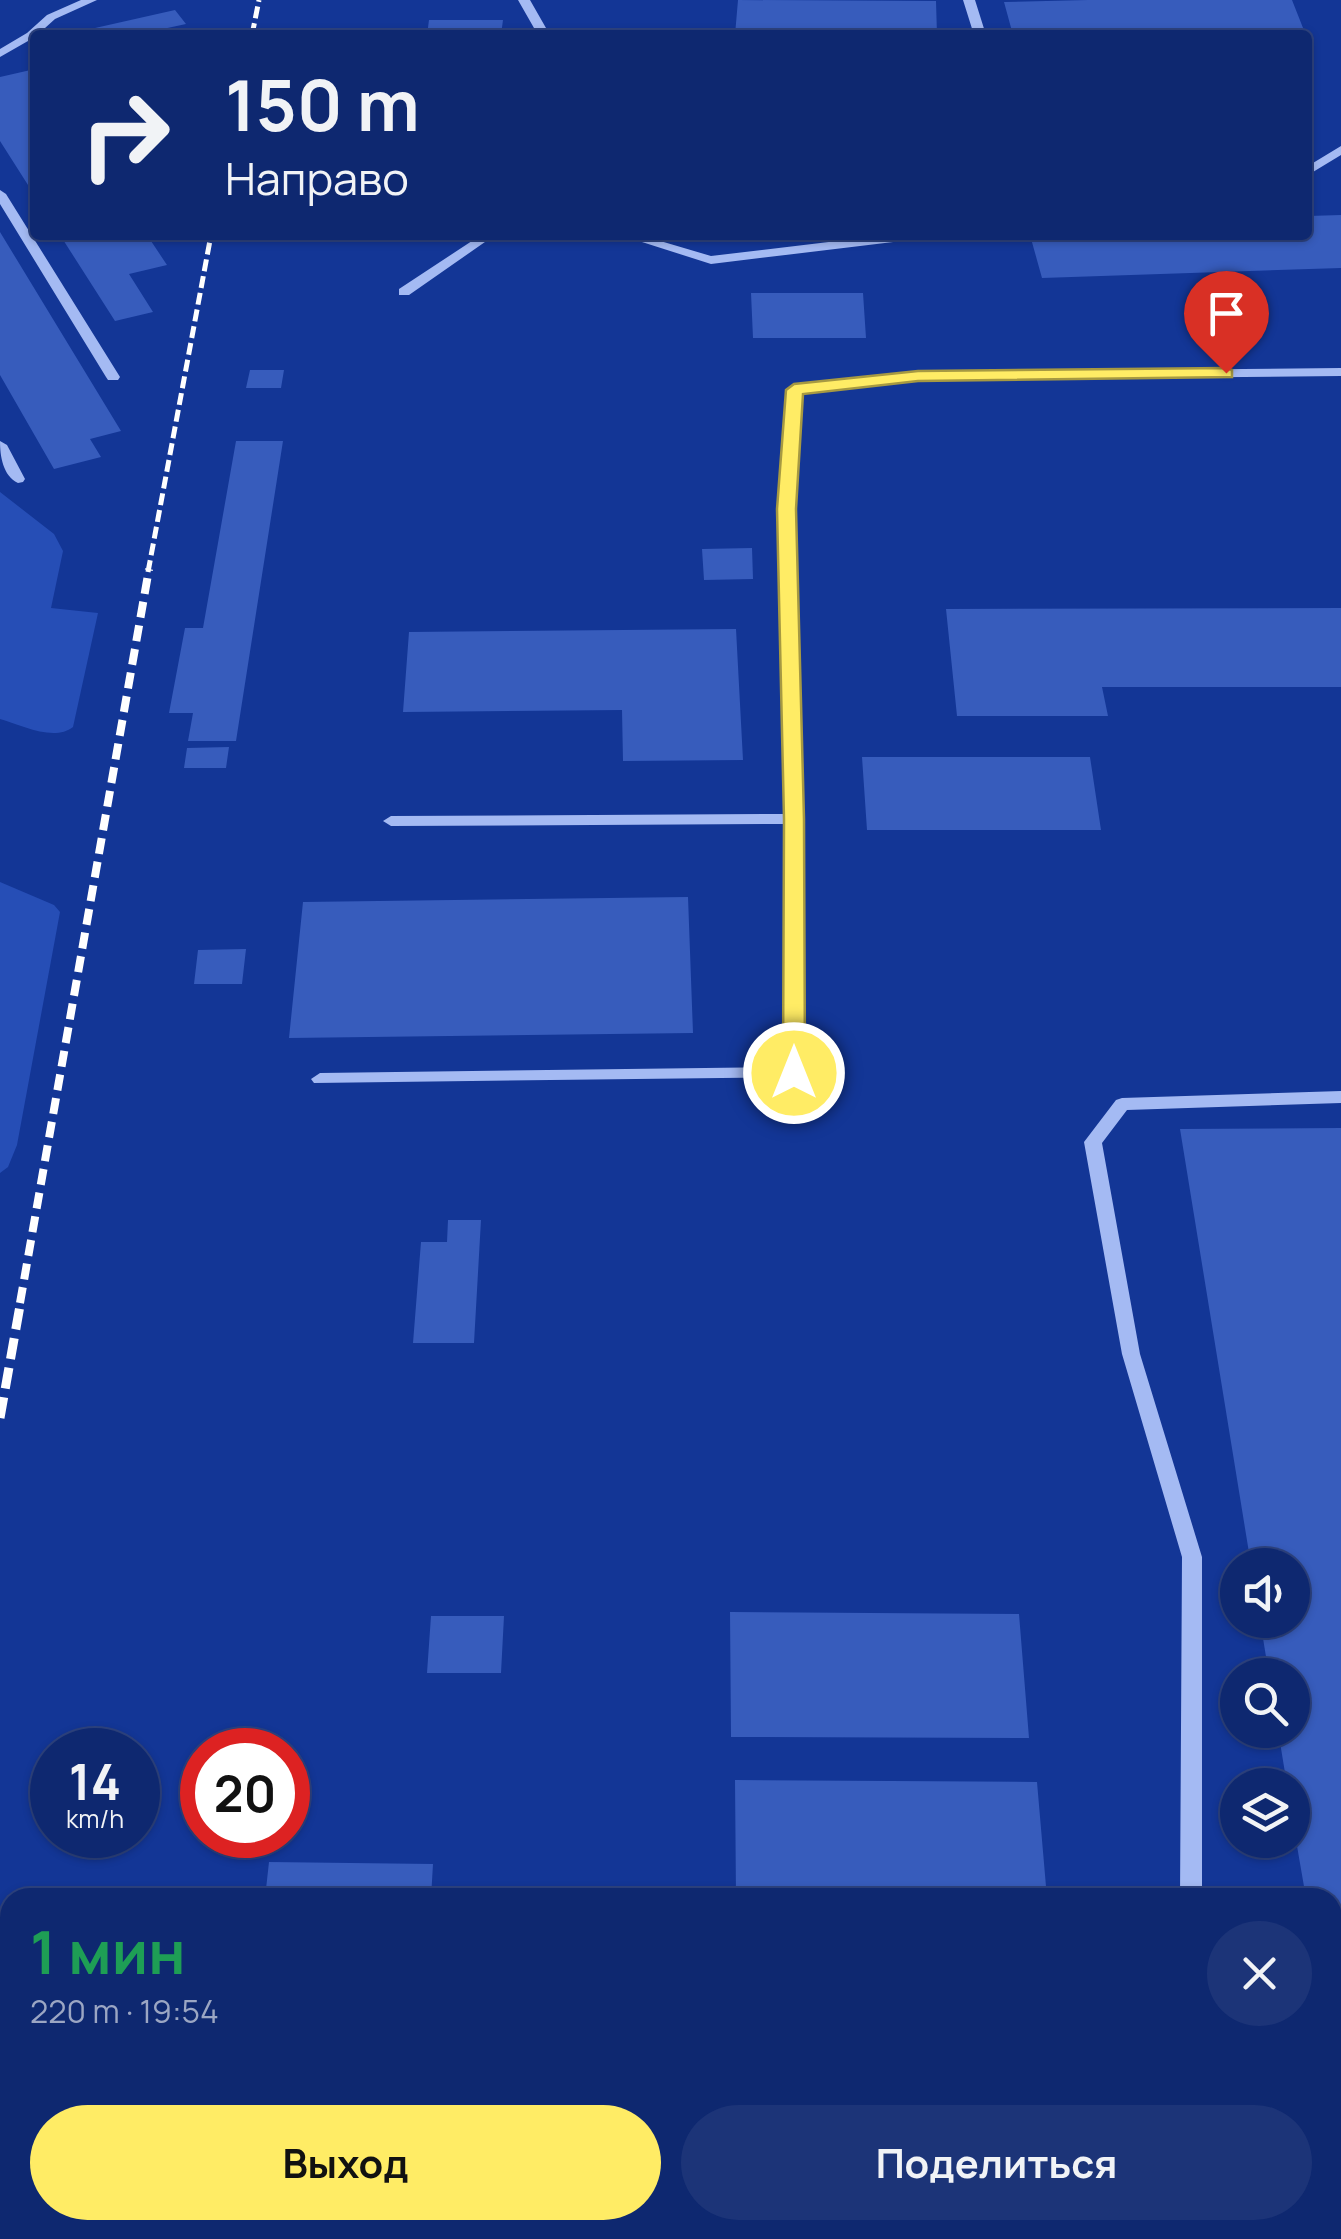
<!DOCTYPE html>
<html lang="ru">
<meta charset="utf-8">
<style>
:root{--surface:#0e2870;--page:#1c3478;--text:#f1f3f6;--muted:#9ba6c3;--line:#2e4483;--accent:#ffec65}
body{margin:0;font-family:Manrope,sans-serif;background:var(--page);color:var(--text);height:100vh;display:flex;flex-direction:column;font-size:38px;white-space:nowrap}
*{box-sizing:border-box;margin:0}
p{font-size:32px;color:var(--muted)}
.icon{flex:none;width:55px;height:55px;fill:none;stroke:currentColor;stroke-width:2;stroke-linecap:round;stroke-linejoin:round}
.map{position:relative;flex:1;overflow:hidden}
.drawer{position:absolute;left:0px;top:1888px;width:1342px;height:352px;display:flex;flex-direction:column;background:var(--surface);border-radius:30px 30px 0 0;box-shadow:0 2px 8px #0004,0 0 0 2px var(--line)}
.drawer>*{flex:none}
.banner{position:absolute;left:30px;top:30px;width:1282px;height:210px;border-radius:10px;box-shadow:0 2px 8px #0004,0 0 0 2px var(--line);background:#0e2870;color:var(--text);overflow:hidden}
.buttons{position:absolute;left:1220px;top:1548px;display:grid;gap:20px}
.buttons a{display:grid;place-items:center;width:90px;height:90px;border-radius:50%;background:var(--surface);box-shadow:0 2px 8px #0004,0 0 0 2px var(--line);font-size:50px}
.speed{position:absolute;left:30px;top:1728px;display:flex;gap:20px;font-size:50px;font-weight:700;text-align:center}
.speed>*{display:grid;place-content:center;width:130px;height:130px;border-radius:50%;background:var(--surface);box-shadow:0 2px 8px #0004,0 0 0 2px var(--line);line-height:1}
.speed small{font-size:25px;font-weight:400}
.speed .limit{border:15px solid #d22;background:#fff;color:#111}
.pin{position:absolute;display:grid;place-items:center;width:85px;height:85px;color:#fff;margin:-102px -42px;border-radius:50% 50% 50% 0;rotate:-45deg;box-shadow:0 0 10px #0007}
.pin .icon{rotate:45deg}
.me{position:absolute;width:110px;margin:-55px;rotate:0deg;stroke-linejoin:round;filter:drop-shadow(0 0 8px #0008)}
.turn{display:flex;align-items:center;gap:35px;height:210px;padding:0 30px;font-size:45px}
.turn .icon{width:130px;height:130px;stroke-width:2.5}
.turn b{display:block;font-size:70px;line-height:85px}
.round{display:grid;place-items:center;flex:none;width:105px;height:105px;border-radius:52px;background:var(--page)}
.overview{display:flex;align-items:center;justify-content:space-between;height:170px;padding:0 30px}
h1{font-size:60px;font-weight:700;line-height:75px;color:#1e9e55}
.primary-button{display:flex;gap:20px;margin-top:auto;padding:20px 30px}
.primary-button a{flex:1;height:115px;border-radius:60px;background:var(--accent);color:#111;font-size:40px;font-weight:700;line-height:115px;text-align:center}
.primary-button a+a{background:var(--page);color:var(--text)}
.map>svg:first-child{display:block}
.green{fill:#264eb6}
.building{fill:#375cbc}
.lines{fill:none;stroke-linecap:round;stroke-linejoin:round}
.minor{fill:#a4baf3;fill-rule:evenodd}
.rail-far2{stroke:#fff;stroke-width:5;stroke-dasharray:12 5;stroke-linecap:butt}
.rail-far1{stroke:#fff;stroke-width:8;stroke-dasharray:16 8;stroke-linecap:butt}
.rail{stroke:#fff;stroke-width:9;stroke-dasharray:21 9;stroke-linecap:butt}
.route{fill:#ffec65;stroke:#a69942;stroke-width:2.5}
</style>
<div class="map">
<svg width="1341" height="2239" viewBox="0 0 1341 2239">
<rect width="100%" height="100%" fill="#133696"/>
<!-- green -->
<path class="green" d="M 0,492 L 54,534 L 63,551 L 51,608 L 98,613 L 73,727 C 54,742 21,725 0,719 Z
M 0,882 L 54,905 L 60,912 L 17,1145 L 8,1167 L 0,1173 Z"/>
<!-- building -->
<path class="building" d="M 738,0 L 936,1 L 937,35 L 735,35 Z
M 1088,0 L 1292,0 L 1305,33 L 1013,35 L 1004,2 Z
M 175,10 L 186,24 L 135,35 L 64,35 Z
M 429,20 L 503,20 L 501,35 L 427,35 Z
M 35,69 L 35,196 L 0,141 L 0,77 Z
M 1341,215 L 1341,268 L 1042,278 L 1030,235 L 1308,235 L 1308,216 Z
M 0,232 L 121,431 L 90,439 L 101,457 L 54,469 L 0,375 Z
M 60,235 L 147,235 L 167,265 L 129,274 L 153,312 L 115,321 Z
M 751,293 L 863,293 L 866,338 L 753,338 Z
M 250,370 L 284,370 L 281,388 L 246,388 Z
M 236,441 L 283,441 L 236,741 L 188,741 L 193,713 L 169,713 L 185,628 L 203,628 Z
M 752,548 L 753,579 L 704,580 L 702,549 Z
M 1341,608 L 1341,687 L 1102,687 L 1108,716 L 957,716 L 946,609 Z
M 736,629 L 743,760 L 623,761 L 622,710 L 403,712 L 409,632 Z
M 229,747 L 226,768 L 184,768 L 187,748 Z
M 862,757 L 1090,757 L 1101,830 L 867,830 Z
M 688,897 L 693,1033 L 289,1038 L 303,902 Z
M 246,949 L 242,984 L 194,984 L 198,950 Z
M 1341,1128 L 1341,2100 L 1339,2101 L 1332,2061 L 1332,1898 L 1306,1898 L 1292,1817 L 1292,1785 L 1287,1785 L 1278,1730 L 1292,1730 L 1292,1675 L 1269,1675 L 1260,1620 L 1292,1620 L 1292,1565 L 1251,1565 L 1180,1129 Z
M 448,1220 L 481,1220 L 474,1343 L 413,1343 L 421,1242 L 447,1242 Z
M 730,1612 L 1019,1614 L 1029,1738 L 731,1737 Z
M 431,1616 L 504,1616 L 501,1673 L 427,1673 Z
M 735,1780 L 1037,1782 L 1047,1898 L 736,1898 Z
M 269,1862 L 433,1864 L 431,1898 L 265,1898 Z
M 225,2230 L 406,2230 L 406,2239 L 224,2239 Z"/>
<g class="lines">
<!-- minor -->
<path class="minor" d="M 81,0 L 97,0 L 55,19 L 35,37 L 0,57 L 0,49 L 27,33 L 47,15 Z
M 518,0 L 530,0 L 550,35 L 538,35 Z
M 963,0 L 975,0 L 986,35 L 974,35 Z
M 1341,146 L 1341,155 L 1308,175 L 1308,166 Z
M 0,190 L 6,194 L 120,377 L 118,380 L 108,380 L 106,377 L 0,204 Z
M 481,235 L 495,235 L 409,295 L 399,295 L 399,289 Z
M 620,235 L 640,235 L 711,256 L 887,235 L 924,235 L 918,239 L 711,264 Z
M 1341,368 L 1341,376 L 918,380 L 801,393 L 793,509 L 802,819 L 803,1073 L 800,1077 L 314,1083 L 311,1079 L 320,1073 L 785,1067 L 786,824 L 391,826 L 383,821 L 391,816 L 786,814 L 779,509 L 789,387 L 918,372 Z
M 0,441 L 7,445 L 25,479 L 23,482 L 18,483 C 3,476 0,456 0,441 Z
M 1341,1091 L 1341,1103 L 1127,1110 L 1102,1143 L 1140,1354 L 1202,1557 L 1202,1898 L 1180,1898 L 1182,1557 L 1122,1354 L 1084,1142 L 1116,1100 L 1122,1098 Z
M 1177,2230 L 1201,2230 L 1201,2239 L 1177,2239 Z"/>
<!-- rail-far2 -->
<path class="rail-far2" d="M 252,35 L 259,0
M 148,572 L 211,235"/>
<!-- rail-far1 -->
<path class="rail-far1" d="M 20,1303 L 149,569"/>
<!-- rail -->
<path class="rail" d="M 0,1418 L 21,1300"/>
</g>
<!-- route -->
<path class="route" d="M 1226,368 L 1232,370 L 1232,377 L 918,381 L 803,394 L 796,509 L 804,819 L 805,1073 L 794,1081 L 786,1079 L 783,1073 L 784,819 L 777,509 L 786,390 L 794,384 L 918,371 Z"/>
</svg>
<div class="buttons">
<a><svg class="icon" aria-label="sound" viewBox="0 0 24 24"><path d="M4 9h4l5-4v14l-5-4H4zM17 9q2 3 0 6"/></svg></a>
<a><svg class="icon" aria-label="search" viewBox="0 0 24 24"><circle cx="10" cy="10" r="6"/><path d="M15 15l6 6"/></svg></a>
<a><svg class="icon" aria-label="layers" viewBox="0 0 24 24"><path d="M12 4l9 5-9 5-9-5zM3 14l9 5 9-5"/></svg></a>
</div>
<div class="speed"><div>14<small>km/h</small></div><div class="limit">20</div></div>
<div class="pin" style="left:1226px;top:373px;background:#d93025"><svg class="icon" aria-label="arrive" viewBox="0 0 24 24"><path d="M6 21V4h12l-3 4 3 4H6"/></svg></div>
<svg class="me" style="left:794px;top:1073px" viewBox="-20 -20 40 40"><circle r="17" fill="#ffec65" stroke="#fff" stroke-width="3"/><path d="M0-11L8 9 0 5-8 9z" fill="#fff"/></svg>
<div class="banner">
<div class="turn"><svg class="icon" aria-label="right" viewBox="0 0 24 24"><path d="M7 20v-9h11M14 6l5 5-5 5"/></svg><div><b>150 m</b>Направо</div></div>
</div>
<section class="drawer">
<div class="overview"><div><h1>1 мин</h1><p>220 m · 19:54</p></div><a class="round"><svg class="icon" aria-label="close" viewBox="0 0 24 24"><path d="M6 6l12 12M18 6L6 18"/></svg></a></div>
<div class="primary-button"><a>Выход</a><a>Поделиться</a></div>
</section>
</div>
